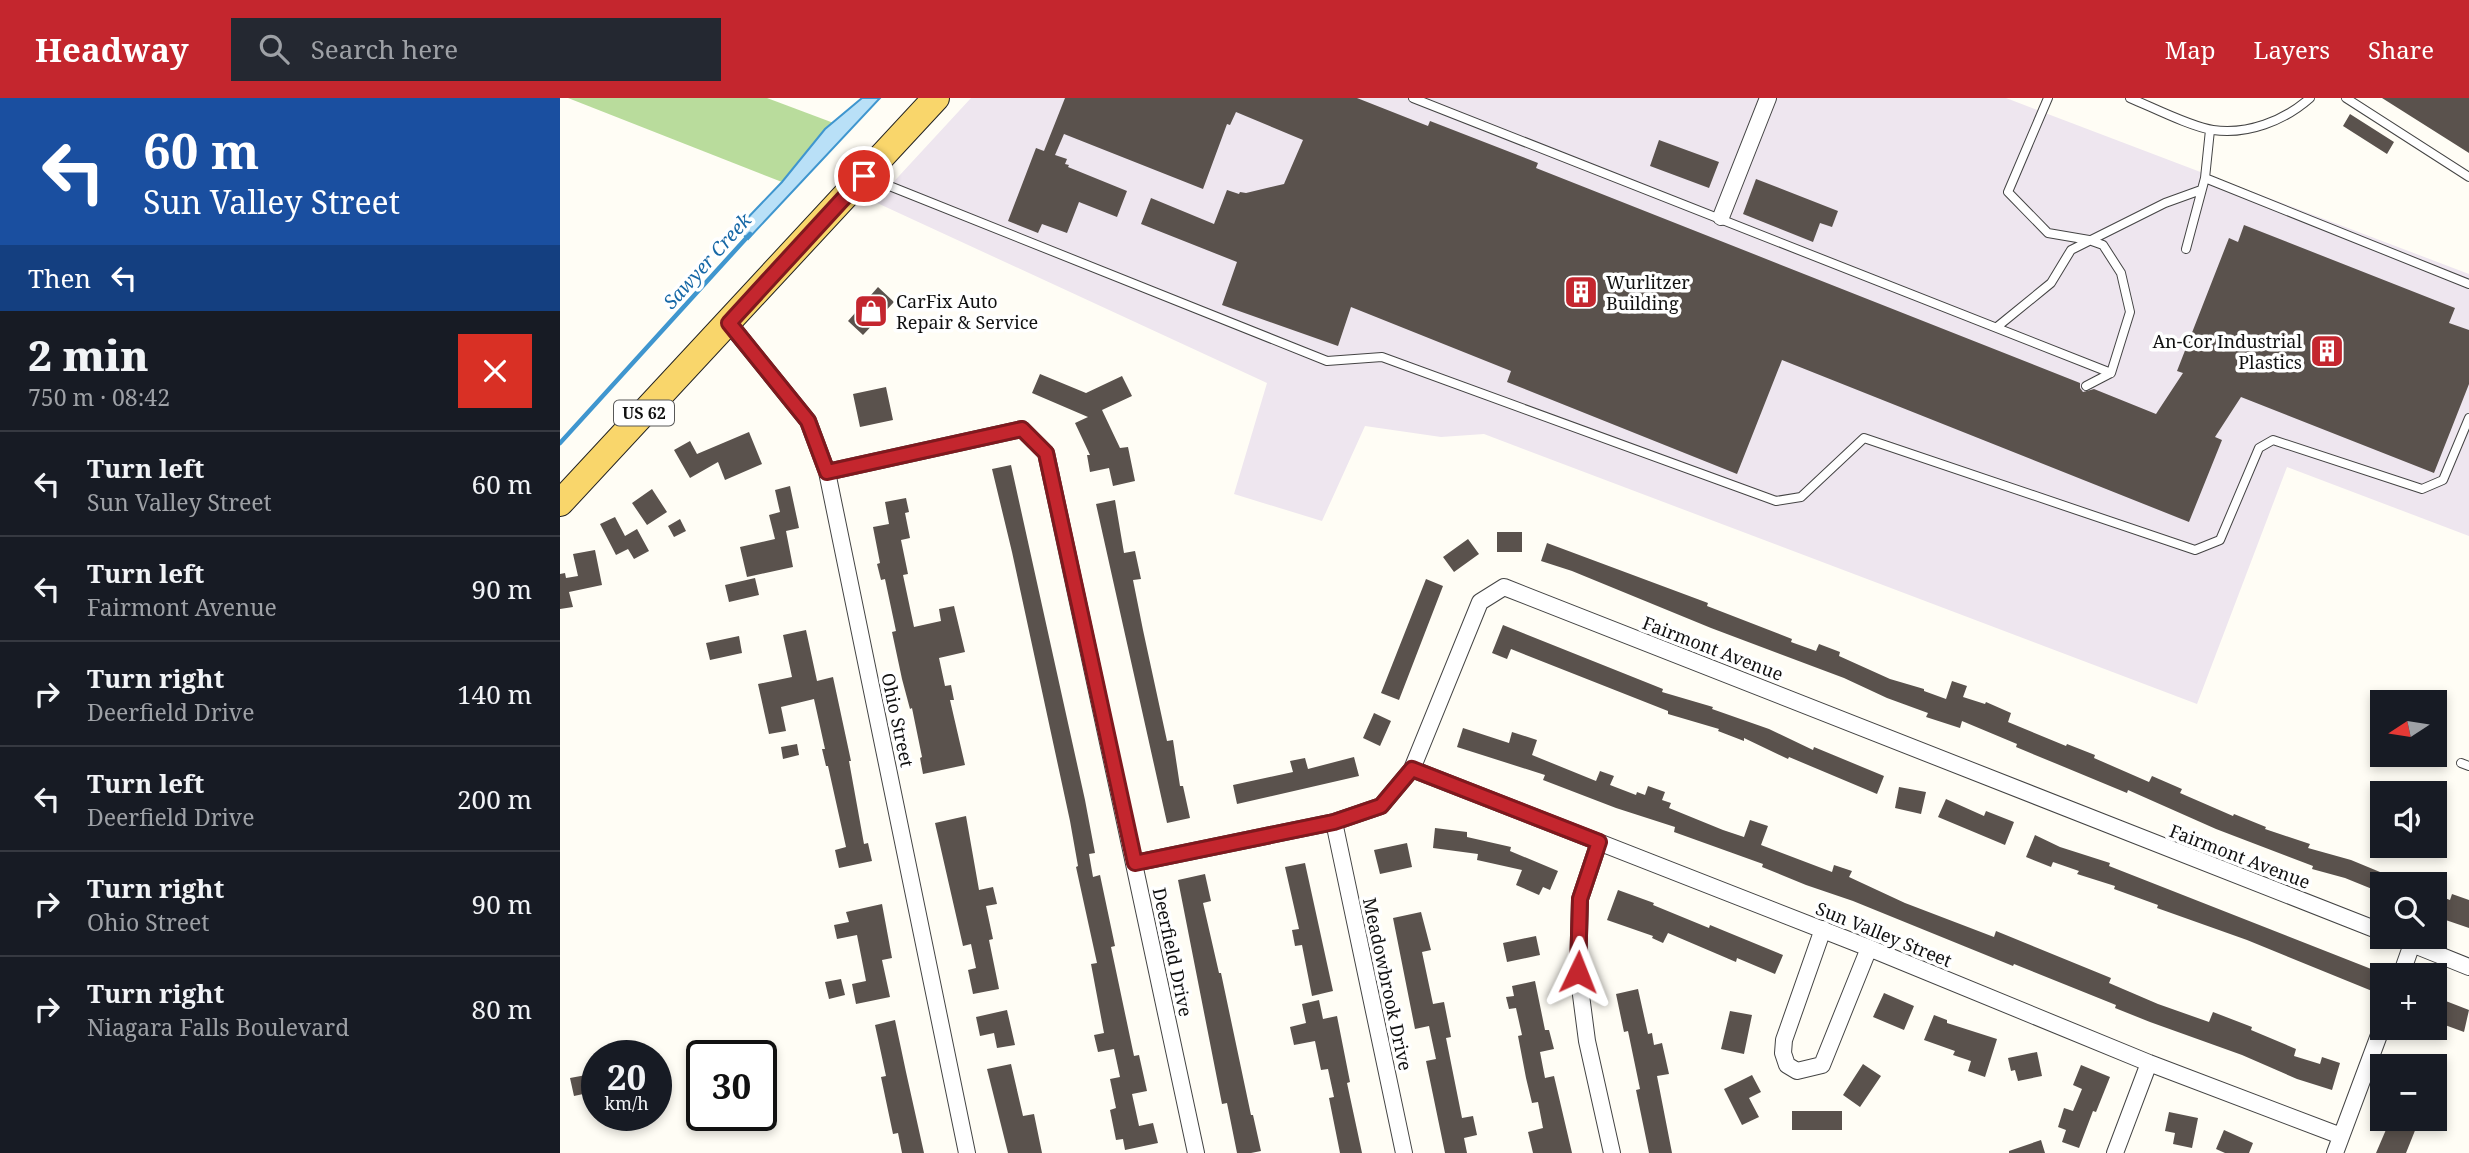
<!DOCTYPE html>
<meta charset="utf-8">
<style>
:root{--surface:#171b24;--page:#242831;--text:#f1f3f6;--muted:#9ea1a6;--line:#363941;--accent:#c4262e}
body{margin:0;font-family:"Noto Serif",serif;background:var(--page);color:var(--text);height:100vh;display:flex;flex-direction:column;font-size:26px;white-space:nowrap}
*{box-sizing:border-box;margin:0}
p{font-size:23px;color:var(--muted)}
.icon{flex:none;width:38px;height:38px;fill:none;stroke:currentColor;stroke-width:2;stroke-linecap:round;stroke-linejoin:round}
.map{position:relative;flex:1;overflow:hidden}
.drawer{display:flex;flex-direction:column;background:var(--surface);width:560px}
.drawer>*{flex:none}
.top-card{background:#1a4fa0;color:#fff;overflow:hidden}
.needle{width:46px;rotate:258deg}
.buttons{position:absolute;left:1810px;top:592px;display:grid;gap:14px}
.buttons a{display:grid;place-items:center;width:77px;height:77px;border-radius:0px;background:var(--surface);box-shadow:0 4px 10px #0003;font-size:35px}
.speed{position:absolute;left:21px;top:942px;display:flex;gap:14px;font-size:35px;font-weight:700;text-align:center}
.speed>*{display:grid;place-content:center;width:91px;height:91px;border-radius:50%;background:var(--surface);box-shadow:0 4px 10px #0003;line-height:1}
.speed small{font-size:18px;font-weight:400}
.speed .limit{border:4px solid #111;border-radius:10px;background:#fff;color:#111}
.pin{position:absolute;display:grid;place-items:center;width:60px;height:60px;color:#fff;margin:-30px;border:4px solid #fff;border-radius:50%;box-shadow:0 2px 7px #0007}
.me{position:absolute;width:77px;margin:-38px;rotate:2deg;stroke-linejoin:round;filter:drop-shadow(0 0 5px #0008)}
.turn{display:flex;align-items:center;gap:24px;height:147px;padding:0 28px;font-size:32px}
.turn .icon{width:91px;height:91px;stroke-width:2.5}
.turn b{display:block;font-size:49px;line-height:60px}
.then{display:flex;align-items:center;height:66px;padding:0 28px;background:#0003;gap:14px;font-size:26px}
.round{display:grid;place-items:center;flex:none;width:74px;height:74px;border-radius:0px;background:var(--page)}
.head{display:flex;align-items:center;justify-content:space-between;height:119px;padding:0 28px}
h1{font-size:42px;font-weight:800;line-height:52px}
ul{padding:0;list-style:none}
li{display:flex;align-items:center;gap:21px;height:105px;padding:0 28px;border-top:2px solid var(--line)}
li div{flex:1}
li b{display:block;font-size:26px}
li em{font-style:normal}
header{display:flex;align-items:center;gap:42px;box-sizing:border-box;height:98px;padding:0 35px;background:var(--accent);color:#fff}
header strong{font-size:33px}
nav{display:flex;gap:38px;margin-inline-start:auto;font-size:24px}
.search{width:490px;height:63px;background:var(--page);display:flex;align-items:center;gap:18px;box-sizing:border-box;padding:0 24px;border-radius:0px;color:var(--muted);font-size:26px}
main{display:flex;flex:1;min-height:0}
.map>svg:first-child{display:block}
.industrial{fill:#eee6ef}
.forest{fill:#b9dc9c}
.water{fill:#b9e0f7;stroke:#3f96cf;stroke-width:2}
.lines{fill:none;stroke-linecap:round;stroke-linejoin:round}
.stream{stroke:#3f96cf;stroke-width:4.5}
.building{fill:#5a524d}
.service-casing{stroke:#444;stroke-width:10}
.minor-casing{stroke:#444;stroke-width:18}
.primary-casing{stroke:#222;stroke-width:28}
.service{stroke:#fff;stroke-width:8}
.minor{stroke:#fff;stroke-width:16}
.primary{stroke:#f9d66b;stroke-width:26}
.route-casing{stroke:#7f191e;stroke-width:18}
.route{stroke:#c4262e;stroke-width:12}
.labels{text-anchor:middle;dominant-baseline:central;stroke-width:7;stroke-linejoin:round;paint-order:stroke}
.shield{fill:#fff;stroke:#585858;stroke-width:2}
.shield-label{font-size:16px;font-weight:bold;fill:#111}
.poi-label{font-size:18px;fill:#111;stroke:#fff;text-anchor:start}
.street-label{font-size:18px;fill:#111;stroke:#fff}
.water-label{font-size:19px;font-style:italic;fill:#1768a6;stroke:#fff}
</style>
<header>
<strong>Headway</strong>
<div class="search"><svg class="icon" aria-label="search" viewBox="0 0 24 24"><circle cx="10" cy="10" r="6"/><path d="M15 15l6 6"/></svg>Search here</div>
<nav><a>Map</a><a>Layers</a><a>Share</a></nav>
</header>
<main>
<section class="drawer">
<div class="top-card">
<div class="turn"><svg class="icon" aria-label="left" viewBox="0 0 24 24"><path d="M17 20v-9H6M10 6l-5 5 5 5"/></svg><div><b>60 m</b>Sun Valley Street</div></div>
<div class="then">Then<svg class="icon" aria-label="left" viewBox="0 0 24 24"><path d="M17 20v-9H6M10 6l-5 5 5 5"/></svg></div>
</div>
<div class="head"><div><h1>2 min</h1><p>750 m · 08:42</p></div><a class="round" style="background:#d93025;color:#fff"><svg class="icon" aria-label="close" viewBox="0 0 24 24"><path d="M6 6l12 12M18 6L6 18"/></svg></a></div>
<ul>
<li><svg class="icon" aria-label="left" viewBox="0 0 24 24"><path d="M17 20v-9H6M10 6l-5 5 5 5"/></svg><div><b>Turn left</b><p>Sun Valley Street</p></div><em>60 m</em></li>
<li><svg class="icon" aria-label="left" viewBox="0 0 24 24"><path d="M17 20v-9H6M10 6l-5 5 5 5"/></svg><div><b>Turn left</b><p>Fairmont Avenue</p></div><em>90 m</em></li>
<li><svg class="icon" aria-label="right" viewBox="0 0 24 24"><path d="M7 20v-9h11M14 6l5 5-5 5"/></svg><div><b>Turn right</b><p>Deerfield Drive</p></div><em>140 m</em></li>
<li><svg class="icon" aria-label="left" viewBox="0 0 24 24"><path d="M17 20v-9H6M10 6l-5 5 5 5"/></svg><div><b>Turn left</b><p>Deerfield Drive</p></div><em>200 m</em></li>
<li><svg class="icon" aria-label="right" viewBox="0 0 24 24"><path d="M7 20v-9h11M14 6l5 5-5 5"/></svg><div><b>Turn right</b><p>Ohio Street</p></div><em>90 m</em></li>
<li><svg class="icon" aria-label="right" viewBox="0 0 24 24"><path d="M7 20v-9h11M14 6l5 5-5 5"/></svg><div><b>Turn right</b><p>Niagara Falls Boulevard</p></div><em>80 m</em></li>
</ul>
</section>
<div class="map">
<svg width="1909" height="1055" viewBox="0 0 1909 1055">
<rect width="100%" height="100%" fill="#fffdf5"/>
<!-- industrial -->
<path class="industrial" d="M 411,0 L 1446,0 L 1909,176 L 1909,438 L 1727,369 L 1637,606 L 924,336 L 881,339 L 805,328 L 762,423 L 674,396 L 707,285 L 315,104 Z"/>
<!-- forest -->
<path class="forest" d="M 8,0 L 207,0 L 279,27 L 222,84 Z"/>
<!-- water -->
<path class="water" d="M 302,0 L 320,0 L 188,141 L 177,131 L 222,84 L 265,31 Z"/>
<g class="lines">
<!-- stream -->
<path class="stream" d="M 0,345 L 190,136"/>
</g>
<!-- building -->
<path class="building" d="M 505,0 L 797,0 L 868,28 L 870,23 L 978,65 L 976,70 L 1520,285 L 1520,290 L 1523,294 L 1534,291 L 1596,316 L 1623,275 L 1617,273 L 1669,140 L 1678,144 L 1684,127 L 1895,210 L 1889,225 L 1909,232 L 1909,286 L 1874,375 L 1681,299 L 1655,339 L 1662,342 L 1629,424 L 1222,262 L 1177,376 L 947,284 L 951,273 L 791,209 L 778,248 L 662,207 L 677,164 L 581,126 L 591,100 L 654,126 L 667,92 L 679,96 L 680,94 L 686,95 L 724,86 L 743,42 L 676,14 L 670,27 L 667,26 L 643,91 L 504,36 L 495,57 L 507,61 L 505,66 L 509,67 L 508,69 L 567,93 L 557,119 L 519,104 L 507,135 L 482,126 L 478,135 L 448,123 L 476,50 L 484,53 Z
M 1822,0 L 1909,0 L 1909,55 Z
M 1790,16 L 1834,44 L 1827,56 L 1783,28 Z
M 1099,42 L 1159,64 L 1149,90 L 1090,68 Z
M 1196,81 L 1278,113 L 1272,129 L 1260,125 L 1253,144 L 1183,116 Z
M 318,189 L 334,204 L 303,237 L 288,223 Z
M 480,276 L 526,295 L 562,278 L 572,298 L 542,312 L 560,350 L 568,349 L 575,383 L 553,388 L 549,370 L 530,374 L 527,357 L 530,357 L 515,325 L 528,319 L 472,295 Z
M 326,289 L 333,322 L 300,329 L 293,296 Z
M 189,334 L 202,366 L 165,382 L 158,364 L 130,380 L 114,352 L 130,343 L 137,356 Z
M 451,367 L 525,702 L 535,755 L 529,756 L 533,779 L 540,777 L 555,848 L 551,849 L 574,958 L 579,957 L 587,993 L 572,996 L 579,1028 L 593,1025 L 598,1045 L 565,1052 L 563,1041 L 556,1042 L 550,1012 L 556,1010 L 550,981 L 560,979 L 554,951 L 538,954 L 534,937 L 544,935 L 531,866 L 537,865 L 516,769 L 518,768 L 510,723 L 452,454 L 432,371 Z
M 230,388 L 239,430 L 226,433 L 233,469 L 187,479 L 180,449 L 215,441 L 209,417 L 220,414 L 215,392 Z
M 92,391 L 107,414 L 87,427 L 72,405 Z
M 346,400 L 349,414 L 345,415 L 350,440 L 341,442 L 348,476 L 343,477 L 354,529 L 381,523 L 379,511 L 394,508 L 405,554 L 379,560 L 385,588 L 391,587 L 394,602 L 390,602 L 405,667 L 363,676 L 360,660 L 362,659 L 352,610 L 350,611 L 342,581 L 332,534 L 336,533 L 325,481 L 321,482 L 317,466 L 320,465 L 313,429 L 329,426 L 325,404 Z
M 555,402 L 564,455 L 575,453 L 581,481 L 573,482 L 583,532 L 607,643 L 613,642 L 620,688 L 623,688 L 630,720 L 607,725 L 536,406 Z
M 55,419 L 65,438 L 77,431 L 89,453 L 74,461 L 68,451 L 56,457 L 40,426 Z
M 120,421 L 126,433 L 114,439 L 108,428 Z
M 937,434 L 962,434 L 962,454 L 937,454 Z
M 908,441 L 919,456 L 894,474 L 883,459 Z
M 987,445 L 1148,505 L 1147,508 L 1232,541 L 1231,544 L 1256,553 L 1259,546 L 1280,554 L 1279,558 L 1330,581 L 1364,591 L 1364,593 L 1386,601 L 1392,583 L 1407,588 L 1403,599 L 1425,606 L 1426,604 L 1451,615 L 1448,624 L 1506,648 L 1507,646 L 1535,657 L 1534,660 L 1589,684 L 1592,678 L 1622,691 L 1620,695 L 1673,718 L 1674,716 L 1706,729 L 1705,731 L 1750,746 L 1748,750 L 1791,762 L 1849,786 L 1822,786 L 1822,795 L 1785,780 L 1752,771 L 1753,768 L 1656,731 L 1568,692 L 1567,695 L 1456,649 L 1457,646 L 1402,623 L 1400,630 L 1366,619 L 1368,615 L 1327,600 L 1284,580 L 1151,530 L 1012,473 L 981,463 Z
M 35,452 L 42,487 L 9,494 L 13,509 L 0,511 L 0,476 L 5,475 L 6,480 L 18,478 L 13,456 Z
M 195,480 L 199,497 L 169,504 L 165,487 Z
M 866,481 L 883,488 L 839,602 L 821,595 Z
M 943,527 L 1103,591 L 1102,594 L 1153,609 L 1152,611 L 1209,631 L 1253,652 L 1254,649 L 1324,678 L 1317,696 L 1229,659 L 1228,661 L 1184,640 L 1184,643 L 1158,633 L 1159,631 L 1108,616 L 1108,613 L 951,551 L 947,561 L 932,555 Z
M 246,532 L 257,583 L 273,579 L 291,663 L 289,663 L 304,746 L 308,745 L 312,763 L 279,770 L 275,752 L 286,749 L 268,668 L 266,668 L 262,651 L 265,651 L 254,601 L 221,609 L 226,633 L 209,636 L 198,586 L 232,579 L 223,537 Z
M 179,538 L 182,555 L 150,562 L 146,545 Z
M 814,615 L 831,623 L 820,648 L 803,640 Z
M 903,630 L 949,645 L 952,634 L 977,642 L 972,657 L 1036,683 L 1040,673 L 1054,678 L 1050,687 L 1076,697 L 1077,694 L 1085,697 L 1088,688 L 1105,694 L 1102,702 L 1111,705 L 1109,710 L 1163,732 L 1184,739 L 1190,722 L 1208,728 L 1201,747 L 1272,774 L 1274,767 L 1292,773 L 1289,779 L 1345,805 L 1434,839 L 1436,833 L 1551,880 L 1549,885 L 1598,906 L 1649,924 L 1653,914 L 1692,929 L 1691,932 L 1736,951 L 1734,958 L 1760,966 L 1762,959 L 1780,965 L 1772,992 L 1737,981 L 1682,957 L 1590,924 L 1555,910 L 1556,907 L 1454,866 L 1453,868 L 1293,803 L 1246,787 L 1202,769 L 1203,766 L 1114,734 L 1115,729 L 1056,710 L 983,682 L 985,677 L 897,649 Z
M 237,646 L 239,657 L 223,661 L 221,649 Z
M 794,659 L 799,678 L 677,706 L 673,687 L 733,674 L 730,663 L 745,660 L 748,671 Z
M 1339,689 L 1366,694 L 1361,716 L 1335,710 Z
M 1386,701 L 1424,718 L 1426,713 L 1454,724 L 1445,747 L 1378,719 Z
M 406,718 L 419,792 L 433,789 L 437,806 L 426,808 L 433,841 L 429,842 L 439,891 L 413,896 L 408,872 L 416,870 L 411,846 L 403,848 L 375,725 Z
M 875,730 L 907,734 L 907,739 L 951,749 L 950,753 L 998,773 L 990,792 L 983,789 L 979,797 L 956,787 L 962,772 L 917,762 L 918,756 L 873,750 Z
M 1475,737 L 1500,749 L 1550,765 L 1549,768 L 1824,876 L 1817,895 L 1687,842 L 1597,810 L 1598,807 L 1554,791 L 1555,788 L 1517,776 L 1519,773 L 1493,764 L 1491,769 L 1466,759 Z
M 847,745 L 852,769 L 820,776 L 814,752 Z
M 745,765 L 773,893 L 752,898 L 742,847 L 735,848 L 732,832 L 739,831 L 725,769 Z
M 645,776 L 651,803 L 643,805 L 659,875 L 661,875 L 691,1017 L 693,1017 L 701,1053 L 691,1055 L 677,1055 L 667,1005 L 662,1006 L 618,782 Z
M 1058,792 L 1094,805 L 1093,807 L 1149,830 L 1150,827 L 1223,857 L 1215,876 L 1177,860 L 1176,864 L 1108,835 L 1103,845 L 1092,840 L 1093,838 L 1047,822 Z
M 1874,796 L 1890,802 L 1892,796 L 1909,802 L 1909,830 L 1874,818 Z
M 322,806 L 332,860 L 322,862 L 330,899 L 296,906 L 292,886 L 306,883 L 297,837 L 277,841 L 274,827 L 289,824 L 286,814 Z
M 861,814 L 871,852 L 862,854 L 873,906 L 884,904 L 891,939 L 886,940 L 902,1020 L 913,1018 L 917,1037 L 904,1040 L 907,1055 L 885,1055 L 866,963 L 876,961 L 869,928 L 855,931 L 833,820 Z
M 976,838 L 980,857 L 947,864 L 943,845 Z
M 281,881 L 285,897 L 269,901 L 265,884 Z
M 975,883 L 985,932 L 989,932 L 994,951 L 980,954 L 985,980 L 994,978 L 1012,1055 L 973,1055 L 968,1034 L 983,1030 L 978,1004 L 972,1005 L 966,980 L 958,938 L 962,937 L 956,910 L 949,911 L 946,899 L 954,898 L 952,888 Z
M 1078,891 L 1088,936 L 1092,935 L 1094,947 L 1102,945 L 1109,976 L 1097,978 L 1112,1055 L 1089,1055 L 1076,992 L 1080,991 L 1068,933 L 1064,934 L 1056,896 Z
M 1324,895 L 1354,908 L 1344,932 L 1313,919 Z
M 1878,900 L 1909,912 L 1904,934 L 1874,923 L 1874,911 Z
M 759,902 L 763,921 L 777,918 L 790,984 L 787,985 L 802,1055 L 780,1055 L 769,1000 L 774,999 L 768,971 L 761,972 L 755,943 L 734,947 L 730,929 L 746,925 L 742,906 Z
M 447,912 L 455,947 L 437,950 L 434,935 L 420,938 L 416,919 Z
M 1170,913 L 1192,917 L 1184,956 L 1161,951 Z
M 1374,917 L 1387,922 L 1387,925 L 1437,941 L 1425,979 L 1408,973 L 1411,963 L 1393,957 L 1395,953 L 1364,942 Z
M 335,922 L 346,974 L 364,1055 L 342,1055 L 338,1035 L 333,1036 L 321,979 L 326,978 L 315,927 Z
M 1477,954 L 1482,978 L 1458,983 L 1455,972 L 1451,973 L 1448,960 Z
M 451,966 L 463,1018 L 474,1016 L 482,1055 L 448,1055 L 427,971 Z
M 1303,966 L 1321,978 L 1300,1009 L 1283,997 Z
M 1521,967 L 1550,979 L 1536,1014 L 1533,1013 L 1519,1050 L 1502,1044 L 1506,1032 L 1498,1029 L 1504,1010 L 1513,1013 L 1522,991 L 1513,987 Z
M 37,975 L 37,993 L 14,998 L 10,980 Z
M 1192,977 L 1201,994 L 1189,1000 L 1199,1019 L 1182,1027 L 1164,991 Z
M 1232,1013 L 1282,1013 L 1282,1032 L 1232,1032 Z
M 1609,1014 L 1638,1020 L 1632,1050 L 1613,1046 L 1615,1035 L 1605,1033 Z
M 1831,1020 L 1860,1020 L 1846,1055 L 1816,1055 Z
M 1664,1032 L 1693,1045 L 1689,1055 L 1665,1055 L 1656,1051 Z
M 1481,1042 L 1485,1055 L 1449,1055 L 1449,1053 Z"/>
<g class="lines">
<!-- service casing -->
<g class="service-casing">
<path id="service" d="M 853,0 L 1551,275
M 1488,0 L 1448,94 L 1488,135 L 1529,142 L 1543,147 L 1561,175 L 1570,214 L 1551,275 L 1526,288
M 1570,0 C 1592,9 1631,29 1653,32 C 1687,37 1724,23 1750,0
M 1786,0 L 1909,79
M 307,79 L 767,263 L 822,259 L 1216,403 L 1241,399 L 1304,340 L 1635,452 L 1660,442 L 1699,350 L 1713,342 L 1862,391 L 1883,382 L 1909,320
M 1645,80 L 1909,186
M 1626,151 L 1645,80 L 1650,32
M 1437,229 L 1491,185 L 1511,152 L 1605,105 L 1641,92
M 1901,665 L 1909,668"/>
</g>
<!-- minor casing -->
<g class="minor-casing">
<path id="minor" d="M 1161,119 L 1208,0
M 168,224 L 248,323 L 267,374 L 407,1055
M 267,374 L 462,331 L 486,355 L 636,1055
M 852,671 L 1309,850 L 1589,965 L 1781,1038
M 774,724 L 844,1055
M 1039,744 L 1020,801 L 1018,874 L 1027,943 L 1052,1055
M 575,765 L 774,724 L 821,708 L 852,671 L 920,504 L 944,489 L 1822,834
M 1263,831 L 1224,942 L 1223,955 L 1227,967 L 1237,973 L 1262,967 L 1309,850
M 1832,838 L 1909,869
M 1841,877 L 1852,846
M 1555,1055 L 1589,965
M 1775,1055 L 1822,929"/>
</g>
<!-- primary casing -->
<g class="primary-casing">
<path id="primary" d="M 0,405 L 376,0"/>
</g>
<!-- service -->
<use href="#service" class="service"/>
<!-- minor -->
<use href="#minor" class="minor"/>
<!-- primary -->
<use href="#primary" class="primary"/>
</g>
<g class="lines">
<!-- route casing -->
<g class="route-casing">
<path id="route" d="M 304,78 L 169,225 L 248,323 L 267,374 L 462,331 L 486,355 L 575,765 L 774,724 L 821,708 L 852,671 L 1039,744 L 1020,801 L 1018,874"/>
</g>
<!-- route -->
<use href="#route" class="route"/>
</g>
<!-- icons -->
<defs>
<g id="building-square" transform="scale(1.75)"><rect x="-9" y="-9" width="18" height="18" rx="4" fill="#c4262e" stroke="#fff"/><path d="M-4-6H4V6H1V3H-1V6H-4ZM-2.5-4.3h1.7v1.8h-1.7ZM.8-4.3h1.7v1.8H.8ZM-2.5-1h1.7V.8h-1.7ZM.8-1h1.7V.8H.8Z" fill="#fff"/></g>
<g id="shop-square" transform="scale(1.75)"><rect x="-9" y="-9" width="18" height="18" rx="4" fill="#c4262e" stroke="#fff"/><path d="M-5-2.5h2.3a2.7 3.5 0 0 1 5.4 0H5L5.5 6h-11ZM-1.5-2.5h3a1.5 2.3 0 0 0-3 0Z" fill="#fff"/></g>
</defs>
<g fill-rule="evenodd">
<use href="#building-square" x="1021" y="194"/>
<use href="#shop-square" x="311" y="213"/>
<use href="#building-square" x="1767" y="253"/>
</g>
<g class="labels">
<!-- shield labels -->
<rect class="shield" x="54" y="302.5" width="60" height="25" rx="5"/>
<g class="shield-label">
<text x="84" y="315">US 62</text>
</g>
<!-- poi labels -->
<g class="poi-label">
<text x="1046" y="184">Wurlitzer<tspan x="1046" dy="21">Building</tspan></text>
<text x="336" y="203">CarFix Auto<tspan x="336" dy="21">Repair &amp; Service</tspan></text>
<text x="1742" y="243" text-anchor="end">An-Cor Industrial<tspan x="1742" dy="21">Plastics</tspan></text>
</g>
<!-- street labels -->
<g class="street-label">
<text transform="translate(1153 550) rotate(21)">Fairmont Avenue</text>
<text transform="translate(338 622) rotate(78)">Ohio Street</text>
<text transform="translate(1680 758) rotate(21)">Fairmont Avenue</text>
<text transform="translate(1324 836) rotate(22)">Sun Valley Street</text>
<text transform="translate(613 854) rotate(78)">Deerfield Drive</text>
<text transform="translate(828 886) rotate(78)">Meadowbrook Drive</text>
</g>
<!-- water labels -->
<g class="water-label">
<text transform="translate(147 163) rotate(-48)">Sawyer Creek</text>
</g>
</g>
</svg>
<div class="buttons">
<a><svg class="needle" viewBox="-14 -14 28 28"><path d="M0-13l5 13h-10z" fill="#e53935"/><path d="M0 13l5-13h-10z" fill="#9ea1a6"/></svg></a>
<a><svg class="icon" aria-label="sound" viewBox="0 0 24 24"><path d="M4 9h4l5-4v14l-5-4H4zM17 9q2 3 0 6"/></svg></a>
<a><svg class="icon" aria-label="search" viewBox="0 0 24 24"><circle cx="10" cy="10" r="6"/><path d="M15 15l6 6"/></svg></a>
<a>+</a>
<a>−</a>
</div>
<div class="speed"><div>20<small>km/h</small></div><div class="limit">30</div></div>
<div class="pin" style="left:304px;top:78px;background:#d93025"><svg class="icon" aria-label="arrive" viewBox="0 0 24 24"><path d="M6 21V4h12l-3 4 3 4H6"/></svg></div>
<svg class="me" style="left:1018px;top:874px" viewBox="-20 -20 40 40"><path d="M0-17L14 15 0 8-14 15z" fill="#c4262e" stroke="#fff" stroke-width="4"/></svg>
</div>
</main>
